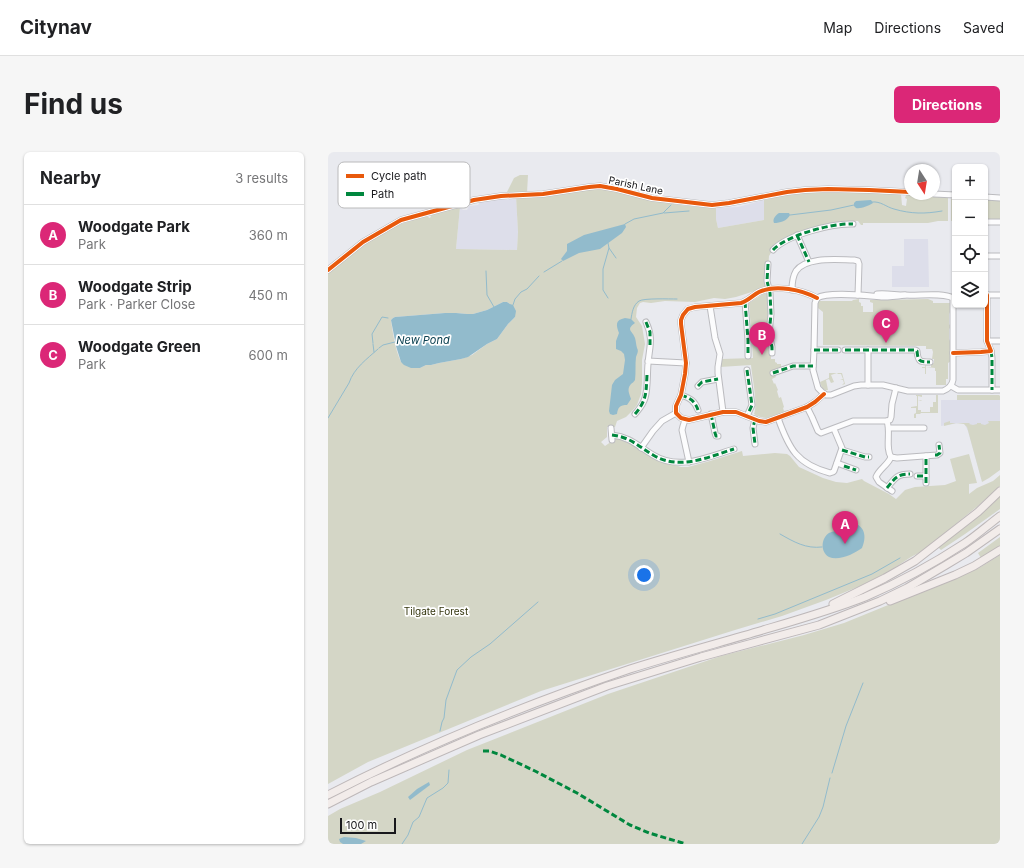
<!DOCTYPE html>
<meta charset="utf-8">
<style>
body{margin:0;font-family:Inter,sans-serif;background:#f6f6f6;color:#202124}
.controls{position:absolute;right:12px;top:12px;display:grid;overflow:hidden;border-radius:6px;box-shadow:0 1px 3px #0004}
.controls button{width:36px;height:36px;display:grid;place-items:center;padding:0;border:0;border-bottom:1px solid #e0e0e0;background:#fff;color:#202124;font:20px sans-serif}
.compass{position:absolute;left:576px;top:12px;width:36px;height:36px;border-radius:50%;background:#fff;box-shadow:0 1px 3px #0004;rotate:168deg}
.scale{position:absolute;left:12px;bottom:10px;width:56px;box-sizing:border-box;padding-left:4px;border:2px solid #18181c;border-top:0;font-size:11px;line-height:14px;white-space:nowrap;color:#18181c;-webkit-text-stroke:3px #fff;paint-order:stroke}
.you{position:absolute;left:316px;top:423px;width:14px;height:14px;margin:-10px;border:3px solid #fff;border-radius:50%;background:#1a73e8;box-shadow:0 0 0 6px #1a73e833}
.badge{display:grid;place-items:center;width:26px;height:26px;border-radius:50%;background:#db2777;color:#fff;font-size:13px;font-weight:700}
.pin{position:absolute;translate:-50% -33px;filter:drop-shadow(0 1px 2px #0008)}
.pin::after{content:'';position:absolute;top:21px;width:14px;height:12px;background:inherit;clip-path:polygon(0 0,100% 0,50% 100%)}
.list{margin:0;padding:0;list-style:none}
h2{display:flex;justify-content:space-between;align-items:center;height:52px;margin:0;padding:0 16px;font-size:17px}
h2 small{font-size:13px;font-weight:400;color:#757577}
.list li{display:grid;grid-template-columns:26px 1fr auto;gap:12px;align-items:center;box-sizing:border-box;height:60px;padding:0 16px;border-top:1px solid #e0e0e0}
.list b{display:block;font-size:15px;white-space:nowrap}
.list p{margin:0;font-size:13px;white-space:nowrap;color:#757577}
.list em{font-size:13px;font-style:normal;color:#757577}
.icon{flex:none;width:22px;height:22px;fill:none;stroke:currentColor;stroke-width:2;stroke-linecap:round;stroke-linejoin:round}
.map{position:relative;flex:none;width:672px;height:692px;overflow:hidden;border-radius:6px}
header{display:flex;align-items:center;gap:24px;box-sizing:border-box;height:56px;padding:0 20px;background:#fff;border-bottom:1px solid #e0e0e0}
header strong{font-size:19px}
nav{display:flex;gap:22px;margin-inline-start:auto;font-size:14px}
.intro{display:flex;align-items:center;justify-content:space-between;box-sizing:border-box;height:96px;padding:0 24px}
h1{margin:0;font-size:28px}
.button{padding:10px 18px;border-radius:6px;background:#db2777;color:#fff;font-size:14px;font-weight:700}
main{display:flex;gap:24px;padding:0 24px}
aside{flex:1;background:#fff;border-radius:6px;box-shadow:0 1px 3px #0004}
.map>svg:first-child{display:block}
.built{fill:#dddeea}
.green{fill:#d4d6c6;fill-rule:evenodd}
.water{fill:#92bbcc}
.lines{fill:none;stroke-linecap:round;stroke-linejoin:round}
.stream{stroke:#92bbcc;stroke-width:1}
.minor-casing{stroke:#bbbbbf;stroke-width:7}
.highway-casing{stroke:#beb8b9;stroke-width:9}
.minor{stroke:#fcfcfd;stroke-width:5}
.highway{stroke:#f2ecea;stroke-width:7}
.quiet{stroke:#00873e;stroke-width:3;stroke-dasharray:6 3;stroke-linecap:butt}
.cycleway-casing{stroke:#fff;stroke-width:6}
.cycleway{stroke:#e8590c;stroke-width:4}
.labels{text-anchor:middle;stroke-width:3.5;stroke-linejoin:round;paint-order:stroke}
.street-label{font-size:10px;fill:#18181c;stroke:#fff}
.park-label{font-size:10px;fill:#33350d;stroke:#fff}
.water-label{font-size:11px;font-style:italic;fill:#0b4050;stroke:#fff}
.key{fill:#fff;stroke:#bababb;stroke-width:1}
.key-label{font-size:11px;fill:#18181c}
</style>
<header>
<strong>Citynav</strong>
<nav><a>Map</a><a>Directions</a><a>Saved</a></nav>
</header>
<div class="intro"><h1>Find us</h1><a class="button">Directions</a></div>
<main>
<aside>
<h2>Nearby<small>3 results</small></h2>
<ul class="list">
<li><span class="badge">A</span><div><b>Woodgate Park</b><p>Park</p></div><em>360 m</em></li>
<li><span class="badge">B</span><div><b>Woodgate Strip</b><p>Park · Parker Close</p></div><em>450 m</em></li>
<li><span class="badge">C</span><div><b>Woodgate Green</b><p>Park</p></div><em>600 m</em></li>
</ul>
</aside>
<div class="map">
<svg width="672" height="692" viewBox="0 0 672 692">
<rect width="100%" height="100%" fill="#e9eaef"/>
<g class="built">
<path d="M188,44L190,80L189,98L128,97L132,55L135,58H139L141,54L150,53L152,50L173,47L180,48L183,45Z"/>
<path d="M436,48V68L390,76L388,67V56L410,55Z"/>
<path d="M576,87H600L601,135H564V114H576Z"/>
<path d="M613,248H672V313L653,326L640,279L637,273L635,271H631L613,274Z"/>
</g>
<g class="green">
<path d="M192,23H200L199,41L178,42L186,26Z"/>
<path d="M270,36C290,38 309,44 329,49C348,53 369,55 388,56V67L390,76L436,68V48L465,41L495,39L573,42L574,53L578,54L579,47L577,46L579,41L619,43L620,46V69H610L600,71H535V73H533L530,69H525V70L465,84L462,83L457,86L456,88L444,99L441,104L439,135L408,145L397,147L386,146L367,150L337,149L323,151L315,150L312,151L309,156L308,165L314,174L317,192L314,208V231L313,242L309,253L305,258L298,265L289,269L287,275H279V285L273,290L277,294L287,287H290L296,288L305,293L326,307L353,315H360L382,309L414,299L415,304L447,301L459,302L462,304L471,315L495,326L508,330L519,331L534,327L536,329L561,342L568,347L577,338L587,335L617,333L628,329L622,307L641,302L649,331L641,332V342L649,336L665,329L672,323V334L651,353L596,398L583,405L560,420L532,434L498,448L454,464L407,478L213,539L40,610L0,632V120C21,104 44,85 68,74C77,70 88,67 98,64L102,66L104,62L132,55L128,97L189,98L190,80L188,44ZM175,150H179L182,152L187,165L180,172L169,187L159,192L144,203L133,207L111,211L103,213H98L92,216L73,210C67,197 65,182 63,168L65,166L67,165L117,161H128L139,162H145L159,158Z"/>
<path d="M627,45V68L623,69V47Z"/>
<path d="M657,46L672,48V67L657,68Z"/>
<path d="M439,141L441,147L439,148L441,164L439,171L443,199V207H447V210L449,211V212H453V216L442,222L447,223L448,225L444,227L446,232L447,231L450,238L449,239L451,246L453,245L456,255L455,256L456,259L460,258L461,259C449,264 438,270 426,262C430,251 424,225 423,213L392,215L393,207L425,206L421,151L435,142Z"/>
<path d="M531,147V150L533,151V154H535V160H545V151L542,150V148H553L600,147L605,149V151H622L623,158L621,162V172L623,175L621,177V187L622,189L623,209L620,211V227H618V233H608V219H607V216L598,215V222H597V216H594V215H597V212L598,215H603V212L606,211V207H604L605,200L604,197H598V194L495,193V160L490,156V149H524L525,148Z"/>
<path d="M501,221H514L517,232L514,233L516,231L515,228H512L515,227L513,222H510L509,221L503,223L506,230L503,231L501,227L498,228L500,238C495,239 493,234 492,230L501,226Z"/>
<path d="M588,243H594V245L590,244V249L594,248L593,249H590V258H593V260H602V255H605V250H608V243H610V261H593L592,262H588V266H586V262L588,261V256H583V255L589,254V244H588Z"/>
<path d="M629,243H671L672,244V248H629Z"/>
<path d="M622,269V271H642L641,272L645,273L649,272V271H653V272L657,273L661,271L660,269H672V318L661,326L654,330L639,275L636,272L628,271L616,274V271Z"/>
<path d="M672,344V357L637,382L613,398L610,395L648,365Z"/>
<path d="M672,385V395L653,406L650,401Z"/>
<path d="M672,403V692H0V664L12,657L52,640L139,598L280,542L393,504L476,483L516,471L651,416Z"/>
</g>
<g class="water">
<path d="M543,48L545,51C540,54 533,57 528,56L526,54V51L528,49Z"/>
<path d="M451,61H461L462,63C459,69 452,71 446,71C444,67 448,63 451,61Z"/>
<path d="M297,72L298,75L294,81L272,97L251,101L235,109L233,107L239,99V92L256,83Z"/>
<path d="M175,150H179L182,152L185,153L188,159L187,165L180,172L169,187L159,192L140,205L133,207L111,211L103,213H98L92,216H83L76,213L73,210L68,194L63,168L65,166L67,165L117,161H128L139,162H145L159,158Z"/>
<path d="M297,166L303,167L307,171C297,178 305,179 307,186C308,189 308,193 309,196C311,199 309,202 308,205C307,213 308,220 307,228C306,230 304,231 303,232C298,237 302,243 303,247L299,253C292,253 290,255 289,262L285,263L282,262L281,259L284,233L287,228L295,222L297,208L296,202L293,199L288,197V189L291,181C288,173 287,168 297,166Z"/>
<path d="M528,372C538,376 538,387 534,396C526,402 511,409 501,405C492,400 493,386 501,381C505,379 510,379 514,378C519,376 523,373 528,372Z"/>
<path d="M101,630L102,633L82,648L80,645L89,637Z"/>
<path d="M16,685L28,686L38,689L33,692H15L12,690L11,687Z"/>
</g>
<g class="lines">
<g class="stream">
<path d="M544,50C553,49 558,55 566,57C583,62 597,62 614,59"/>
<path d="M336,61L361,59"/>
<path d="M462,63L503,58L526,53"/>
<path d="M297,72L306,67L335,61L343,53"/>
<path d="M280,91L281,96L275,117V138L280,146"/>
<path d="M281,96L288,106"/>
<path d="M158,119L159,143L166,155"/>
<path d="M216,120L234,109"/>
<path d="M185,153L187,147L193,140L199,137L211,124"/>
<path d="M303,167C304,161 305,153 311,149C316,146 341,147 349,147"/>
<path d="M45,191L44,182L54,165L60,166"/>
<path d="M45,192L46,200"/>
<path d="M51,196L55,193L67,190"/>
<path d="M0,266L21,231C26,216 39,207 50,197"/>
<path d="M452,382C466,390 478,397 494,395"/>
<path d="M430,467L447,462L544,422L572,406"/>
<path d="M112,579L114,570L116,566L118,548L129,518L143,505L162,492L210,450"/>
<path d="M504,621L518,574L535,531"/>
<path d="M74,692L80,683L85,670L91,665L99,646L115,636L120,631L121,618"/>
<path d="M474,692L491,665L495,655L502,626"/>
</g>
<g class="minor-casing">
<g id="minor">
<path d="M606,42L627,43"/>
<path d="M657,45L672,46"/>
<path d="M657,70H672"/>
<path d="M469,83L481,110"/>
<path d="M445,98C459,83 504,71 525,72"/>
<path d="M657,104H672"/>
<path d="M440,112L439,129L442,141L443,162L441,182L444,195V201"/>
<path d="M0,118L35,90L73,68L146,48L173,44L215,42L261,35L272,34L289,37L324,46L384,53L401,51L459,40L477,38L500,37L541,38L582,40"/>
<path d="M464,138C464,131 465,124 468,119C478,104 511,108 526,108L530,109L531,112L530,143"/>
<path d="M549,142C558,141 568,143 577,143C590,144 614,140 625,146"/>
<path d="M657,143H672"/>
<path d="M489,146C474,138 448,132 431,140C425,143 420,149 413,151L367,155L360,157L355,163L353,168V172L358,211L357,222L353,243L348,254V261L353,266L361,268L395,260H408L431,269L438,270L479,255L487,250L496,242"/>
<path d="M489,146L487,151L486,198L485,218L490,236L495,241L498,243H503L526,234L533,233H555L580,239H615C620,237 624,234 625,228V147L627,144"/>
<path d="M489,146C501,139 540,144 555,145C562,145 570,144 577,143"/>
<path d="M417,150L420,188V204"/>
<path d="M382,154L387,186L392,202L390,215V221L395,260"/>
<path d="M659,189H672"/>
<path d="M486,198H510"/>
<path d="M517,198H587L589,199C590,210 592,210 602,210"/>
<path d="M540,198V233"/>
<path d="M663,199L664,206V238"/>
<path d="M625,201L653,200L663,199L659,189V143"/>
<path d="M320,209L358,211"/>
<path d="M419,218L424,253L419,264"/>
<path d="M445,221L465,214H485"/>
<path d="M370,234L374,230L390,227"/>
<path d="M623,234L630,238H672"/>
<path d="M353,243C362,246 367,249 370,258"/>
<path d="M479,255L484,265L490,279L493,281L525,269H559"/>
<path d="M307,262C311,257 315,253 317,246C320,236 319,223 320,212C321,196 326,187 318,170"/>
<path d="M383,262L387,281L388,284H390"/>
<path d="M450,266C461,297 469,312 502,321L505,320L506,319L514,296L506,277"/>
<path d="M427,267L425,276L427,292"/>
<path d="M357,268L355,274L354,278L361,310"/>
<path d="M559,269C563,280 557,296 563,305"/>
<path d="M559,269L562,268L563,265L564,252L568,236"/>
<path d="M283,276L284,288"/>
<path d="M561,276H596"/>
<path d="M284,283C302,285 310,294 325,303C351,319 380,305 406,297"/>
<path d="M313,296L325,279L334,269L348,261"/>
<path d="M514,298L537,305H541"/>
<path d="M563,305L569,306L609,303L612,301L611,293"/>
<path d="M563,305C560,313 551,317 548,325L551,330L564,339"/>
<path d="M509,311L528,318"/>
<path d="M589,324H598"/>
<path d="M598,331V304"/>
<path d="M559,336C567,326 569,322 582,322"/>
</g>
</g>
<g class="highway-casing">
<g id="highway">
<path d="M562,449L627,423L646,414L672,398"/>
<path d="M505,452L557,426L587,409L650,360L672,339"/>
<path d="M0,643C97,593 199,552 302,517C346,503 391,491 435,478C469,468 504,458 537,445C572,430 605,412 637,391C649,383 660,373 672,364"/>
<path d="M0,652L43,630L151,583L279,534L373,505L491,473L552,449L579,436L618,413L638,401L672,377"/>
</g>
</g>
<use href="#minor" class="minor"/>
<use href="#highway" class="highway"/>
<g class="quiet">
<path d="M469,83L481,110"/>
<path d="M445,98C459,83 504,71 525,72"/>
<path d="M440,112L439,129L442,141L443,162L441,182L444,195V201"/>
<path d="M417,150L420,188V204"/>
<path d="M318,170L322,180V193"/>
<path d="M486,198H510"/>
<path d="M517,198H587L589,199C590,210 592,210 602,210"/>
<path d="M663,199L664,206V238"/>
<path d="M419,218L424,253L419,264"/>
<path d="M445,221L465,214H485"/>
<path d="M370,234L374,230L390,227"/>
<path d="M353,243C362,246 367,249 370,258"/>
<path d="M307,262C319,248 318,240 319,223"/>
<path d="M383,262L387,281L388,284H390"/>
<path d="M427,267L425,276L427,292"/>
<path d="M284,283C302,285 310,294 325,303C351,319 380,305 406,297"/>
<path d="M514,298L537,305H541"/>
<path d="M607,303H609L612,301L611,293"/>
<path d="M516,314L528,318"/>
<path d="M589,324H598"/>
<path d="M598,331V304"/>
<path d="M559,336C567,326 569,322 582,322"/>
<path d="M155,599H161L173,603L207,619L249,641L302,673L321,681L358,692"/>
</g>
<g class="cycleway-casing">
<g id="cycleway">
<path d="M0,118L35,90L73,68L146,48L173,44L215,42L261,35L272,34L289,37L324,46L384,53L401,51L459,40L477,38L500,37L541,38L582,40"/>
<path d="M489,146C474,138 448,132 431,140C425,143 420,149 413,151L367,155L360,157L355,163L353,168V172L358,211L357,222L353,243L348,254V261L353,266L361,268L395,260H408L431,269L438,270L479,255L487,250L496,242"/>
<path d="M625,201L653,200L663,199L659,189V143"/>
</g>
</g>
<use href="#cycleway" class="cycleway"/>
</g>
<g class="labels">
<g class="street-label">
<text transform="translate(308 33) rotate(12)" y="4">Parish Lane</text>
</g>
<g class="park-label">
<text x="108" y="463">Tilgate Forest</text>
</g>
<g class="water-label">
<text x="95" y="192">New Pond</text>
</g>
</g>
<rect x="10" y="10" width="132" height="46" rx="6" class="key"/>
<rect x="18" y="22" width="18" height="4" fill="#e8590c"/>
<rect x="18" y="40" width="18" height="4" fill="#00873e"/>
<g class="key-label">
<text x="43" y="28">Cycle path</text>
<text x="43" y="46">Path</text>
</g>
</svg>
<div class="controls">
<button>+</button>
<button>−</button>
<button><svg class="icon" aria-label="locate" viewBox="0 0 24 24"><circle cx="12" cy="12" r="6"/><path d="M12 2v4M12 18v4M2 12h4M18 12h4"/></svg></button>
<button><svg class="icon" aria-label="layers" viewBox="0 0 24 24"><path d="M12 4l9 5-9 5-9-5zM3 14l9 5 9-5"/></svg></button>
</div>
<svg class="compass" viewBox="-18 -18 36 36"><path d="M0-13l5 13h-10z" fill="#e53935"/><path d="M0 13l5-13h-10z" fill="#757577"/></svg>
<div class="scale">100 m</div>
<div class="you"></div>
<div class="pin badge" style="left:517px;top:392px">A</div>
<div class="pin badge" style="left:434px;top:203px">B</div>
<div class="pin badge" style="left:558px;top:191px">C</div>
</div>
</main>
